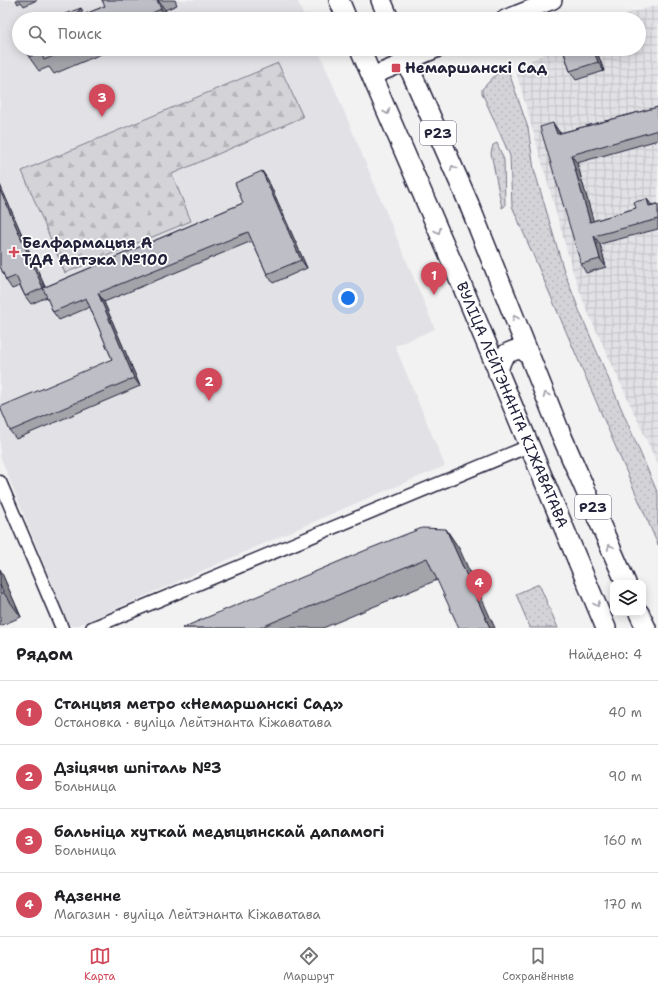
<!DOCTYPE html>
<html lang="ru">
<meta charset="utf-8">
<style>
body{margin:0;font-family:"Shantell Sans",sans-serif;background:#f2f2f2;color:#202124}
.controls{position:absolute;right:12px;bottom:12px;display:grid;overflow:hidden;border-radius:8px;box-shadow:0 2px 10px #0003}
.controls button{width:36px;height:36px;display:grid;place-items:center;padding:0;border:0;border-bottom:1px solid #e0e0e0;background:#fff;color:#202124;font:20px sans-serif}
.you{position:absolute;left:348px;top:298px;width:14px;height:14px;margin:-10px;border:3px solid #fff;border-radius:50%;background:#1a73e8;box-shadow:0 0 0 6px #1a73e833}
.badge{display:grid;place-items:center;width:26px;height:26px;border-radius:50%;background:#d1495b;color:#fff;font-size:13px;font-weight:700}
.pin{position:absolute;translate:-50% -33px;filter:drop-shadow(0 1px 2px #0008)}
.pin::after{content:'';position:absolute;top:21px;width:14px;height:12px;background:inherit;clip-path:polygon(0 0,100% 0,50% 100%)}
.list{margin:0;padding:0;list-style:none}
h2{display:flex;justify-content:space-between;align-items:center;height:52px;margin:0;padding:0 16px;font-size:17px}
h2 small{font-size:13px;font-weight:400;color:#757577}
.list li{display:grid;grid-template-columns:26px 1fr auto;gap:12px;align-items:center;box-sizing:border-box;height:64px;padding:0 16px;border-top:1px solid #e0e0e0}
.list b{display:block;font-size:15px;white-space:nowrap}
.list p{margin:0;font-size:13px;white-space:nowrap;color:#757577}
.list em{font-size:13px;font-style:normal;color:#757577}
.icon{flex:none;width:22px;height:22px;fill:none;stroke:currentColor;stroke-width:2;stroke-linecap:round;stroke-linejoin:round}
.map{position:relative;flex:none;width:658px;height:628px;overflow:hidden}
.search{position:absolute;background:#fff;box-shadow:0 2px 10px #0003;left:12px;right:12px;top:12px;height:44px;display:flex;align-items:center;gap:10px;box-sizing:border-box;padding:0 14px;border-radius:22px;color:#757577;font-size:15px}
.sheet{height:308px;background:#fff}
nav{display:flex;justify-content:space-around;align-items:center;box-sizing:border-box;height:56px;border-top:1px solid #e0e0e0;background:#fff;font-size:11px;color:#757577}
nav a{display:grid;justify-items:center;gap:2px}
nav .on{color:#d1495b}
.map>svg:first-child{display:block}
.built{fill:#e2e2e6}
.industrial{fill:url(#industrial-grid)}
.grass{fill:url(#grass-dots);stroke:#7a7a8a}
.forest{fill:url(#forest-firs);stroke:#7a7a8a}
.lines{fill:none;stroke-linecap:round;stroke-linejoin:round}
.minor-casing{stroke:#22223b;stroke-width:15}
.secondary-casing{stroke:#22223b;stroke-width:20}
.primary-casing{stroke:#22223b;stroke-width:22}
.minor{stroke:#fff;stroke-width:12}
.secondary{stroke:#fff;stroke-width:17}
.primary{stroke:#fff;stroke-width:19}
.wall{fill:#a3a3aa;stroke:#22223b}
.shaded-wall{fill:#85858b;stroke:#22223b}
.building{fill:#bebec6;stroke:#22223b}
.oneway{stroke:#9c9ca7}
.poi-dot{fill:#d1495b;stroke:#fff;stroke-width:1.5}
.labels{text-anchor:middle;stroke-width:3.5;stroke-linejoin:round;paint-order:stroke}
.shield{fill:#fff;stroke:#646476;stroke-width:1}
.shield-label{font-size:14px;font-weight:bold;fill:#22223b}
.poi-label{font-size:15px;font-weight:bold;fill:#22223b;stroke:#fff;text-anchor:start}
.street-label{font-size:15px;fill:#22223b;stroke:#fff}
</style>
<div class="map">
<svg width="658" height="628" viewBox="0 0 658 628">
<defs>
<pattern id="industrial-grid" width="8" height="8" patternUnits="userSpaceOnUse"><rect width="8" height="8" fill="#e2e2e6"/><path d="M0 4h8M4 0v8" fill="none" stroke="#c2c2c6"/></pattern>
<pattern id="grass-dots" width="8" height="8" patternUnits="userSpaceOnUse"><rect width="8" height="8" fill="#d3d3d8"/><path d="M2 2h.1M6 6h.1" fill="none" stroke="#b5b5ba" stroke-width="1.8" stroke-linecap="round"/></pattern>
<pattern id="forest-firs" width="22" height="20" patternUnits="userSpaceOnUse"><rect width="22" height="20" fill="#d3d3d8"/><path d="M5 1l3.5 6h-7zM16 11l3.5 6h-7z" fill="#b5b5ba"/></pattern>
</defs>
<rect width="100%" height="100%" fill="#f2f2f3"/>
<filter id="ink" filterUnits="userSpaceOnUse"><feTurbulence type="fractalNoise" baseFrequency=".025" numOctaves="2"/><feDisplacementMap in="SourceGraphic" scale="8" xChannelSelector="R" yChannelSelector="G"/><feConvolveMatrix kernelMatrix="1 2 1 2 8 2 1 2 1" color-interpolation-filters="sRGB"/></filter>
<g filter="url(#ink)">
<path class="built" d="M0,0H297L305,19H19V49H318L435,329L395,346L445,466L361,501L79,625L72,626L69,624L67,621L0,456Z"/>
<path class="industrial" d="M658,5V465L585,306L573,272L515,68L555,49H639V19H618L629,13Z"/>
<g class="grass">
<path d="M506,64L528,128L534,169L564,271L579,310L658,494V545L512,206L510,156L482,93V89Z"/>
<path d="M497,143L504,160L505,206L502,208L491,153L493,145Z"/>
<path d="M539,584L558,628H530L516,594Z"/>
</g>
<path class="forest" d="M278,63L303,117L172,174L191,221L65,273L22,171Z"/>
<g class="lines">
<g class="minor-casing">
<g id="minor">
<path d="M0,482L62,628"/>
<path d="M92,628L529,446"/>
</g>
</g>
<g class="secondary-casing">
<g id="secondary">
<path d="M505,19L553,0"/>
<path d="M372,76L436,49"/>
</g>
</g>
<g class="primary-casing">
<g id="primary">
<path d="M339,0L347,19"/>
<path d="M381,0L389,19"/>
<path id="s1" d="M360,49L461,283L606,628"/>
<path d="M401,49L469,204L560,432L626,583"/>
<path d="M498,373C501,356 505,351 522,349L529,355"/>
<path d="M639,613L646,628"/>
</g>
</g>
<use href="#minor" class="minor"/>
<use href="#secondary" class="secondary"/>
<use href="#primary" class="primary"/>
</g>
<g class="wall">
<path d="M16,0H37L24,6L21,2L18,4Z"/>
<path d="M102,0H175L177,5L165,10L169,19H51L83,11L78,17L105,6Z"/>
<path d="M26,49H113L54,74L49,67L39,71L29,57Z"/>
<path d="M563,49H596L604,71L576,80L570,71Z"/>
<path d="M658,107V140L577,163L593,221L636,208L647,199L651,205L658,204V229L600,244L606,267L586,273L581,264L553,123L560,133Z"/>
<path d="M262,171L268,180L307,268L273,283L267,274L252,241L104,302L140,386L16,439L10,431L112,359L90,307L59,320L53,312L47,297L31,304L25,296L20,286L12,289L6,280L0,266V185L45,287L243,203Z"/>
<path d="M446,529L460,550L437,580L323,628H182Z"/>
<path d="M0,569L21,617L0,626Z"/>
</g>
<g class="shaded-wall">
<path d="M157,0H158L165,10L169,19H168L161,9Z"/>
<path d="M81,8L83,11L76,19H72Z"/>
<path d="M593,49H596L604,71L598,62Z"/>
<path d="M553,123L559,132L563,143L557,134Z"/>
<path d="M571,155L577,163L596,230L590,222Z"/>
<path d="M262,171L268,180L307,268L301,260Z"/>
<path d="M0,185L49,296L43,288L0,190Z"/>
<path d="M647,199L653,207L649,206Z"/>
<path d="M594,236L600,244L606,267L600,259Z"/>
<path d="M98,293L104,302L140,386L134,378Z"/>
<path d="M446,529L460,550L495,628H490Z"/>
<path d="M0,569L21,617L3,592L0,585Z"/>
</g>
<g class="building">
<path d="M102,0H157L161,9L139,19H73L105,6Z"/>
<path d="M81,8L72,19H51Z"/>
<path d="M26,49H70L44,60L41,52L29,57Z"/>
<path d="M563,49H593L598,62L570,71Z"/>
<path d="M658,107V130L571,155L590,222L636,208L634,202L647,199L649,206L658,204V219L594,236L600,259L581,264L540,127L553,123L557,134Z"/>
<path d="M262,171L301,260L267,274L248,232L98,293L134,378L10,431L0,407L112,359L86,298L53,312L43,288L243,203L235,183Z"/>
<path d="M0,190L43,288L25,296L16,276L6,280L0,266Z"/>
<path d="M422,528L446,529L490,628H459L427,558L259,628H182L371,548Z"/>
<path d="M0,585L3,592L0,594Z"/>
</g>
<defs><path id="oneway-chevron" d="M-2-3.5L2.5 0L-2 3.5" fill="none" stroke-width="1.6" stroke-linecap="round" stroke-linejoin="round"/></defs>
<g class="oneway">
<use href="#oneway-chevron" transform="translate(387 112) rotate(67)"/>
<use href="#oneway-chevron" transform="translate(453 168) rotate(-113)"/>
<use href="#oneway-chevron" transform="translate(438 231) rotate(67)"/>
<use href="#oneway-chevron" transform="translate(515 318) rotate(-112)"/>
<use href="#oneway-chevron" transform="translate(546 395) rotate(-112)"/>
<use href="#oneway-chevron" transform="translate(610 547) rotate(-114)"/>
<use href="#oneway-chevron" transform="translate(597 604) rotate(68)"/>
</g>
</g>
<g class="poi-dot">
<rect x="391" y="63" width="10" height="10" rx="2"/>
<path d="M12 246h4v4h4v4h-4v4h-4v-4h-4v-4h4z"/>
</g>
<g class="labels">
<g class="shield">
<rect x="420" y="121" width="36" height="24" rx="3"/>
<rect x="575" y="495" width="36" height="24" rx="3"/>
</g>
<g class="shield-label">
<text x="438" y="138">Р23</text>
<text x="593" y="512">Р23</text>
</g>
<g class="poi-label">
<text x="405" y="73">Немаршанскі Сад</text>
<text x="22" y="248">Белфармацыя А<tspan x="22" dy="17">ТДА Аптэка №100</tspan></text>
</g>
<g class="street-label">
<text dy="5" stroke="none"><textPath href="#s1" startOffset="387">ВУЛІЦА ЛЕЙТЭНАНТА КІЖАВАТАВА</textPath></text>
</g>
</g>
</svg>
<div class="controls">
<button><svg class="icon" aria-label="layers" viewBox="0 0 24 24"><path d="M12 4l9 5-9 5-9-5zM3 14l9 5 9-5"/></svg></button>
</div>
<div class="you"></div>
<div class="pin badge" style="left:434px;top:295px">1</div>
<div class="pin badge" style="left:209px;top:401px">2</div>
<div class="pin badge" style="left:102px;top:117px">3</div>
<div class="pin badge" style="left:479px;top:602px">4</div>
<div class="search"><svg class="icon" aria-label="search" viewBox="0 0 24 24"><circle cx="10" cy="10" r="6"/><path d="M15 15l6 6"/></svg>Поиск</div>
</div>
<section class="sheet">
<h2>Рядом<small>Найдено: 4</small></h2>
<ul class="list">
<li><span class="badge">1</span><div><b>Станцыя метро «Немаршанскі Сад»</b><p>Остановка · вуліца Лейтэнанта Кіжаватава</p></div><em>40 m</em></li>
<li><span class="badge">2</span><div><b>Дзіцячы шпіталь №3</b><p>Больница</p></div><em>90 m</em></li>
<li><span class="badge">3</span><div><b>бальніца хуткай медыцынскай дапамогі</b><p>Больница</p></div><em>160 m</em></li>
<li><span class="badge">4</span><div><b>Адзенне</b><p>Магазин · вуліца Лейтэнанта Кіжаватава</p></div><em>170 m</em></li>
</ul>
</section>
<nav>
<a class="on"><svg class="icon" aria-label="map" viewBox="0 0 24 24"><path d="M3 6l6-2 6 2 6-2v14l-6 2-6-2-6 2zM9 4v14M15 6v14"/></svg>Карта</a>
<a><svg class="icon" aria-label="directions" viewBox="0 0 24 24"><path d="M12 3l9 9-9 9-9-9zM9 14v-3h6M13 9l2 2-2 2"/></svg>Маршрут</a>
<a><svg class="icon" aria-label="saved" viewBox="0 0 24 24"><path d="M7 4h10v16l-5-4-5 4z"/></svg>Сохранённые</a>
</nav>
